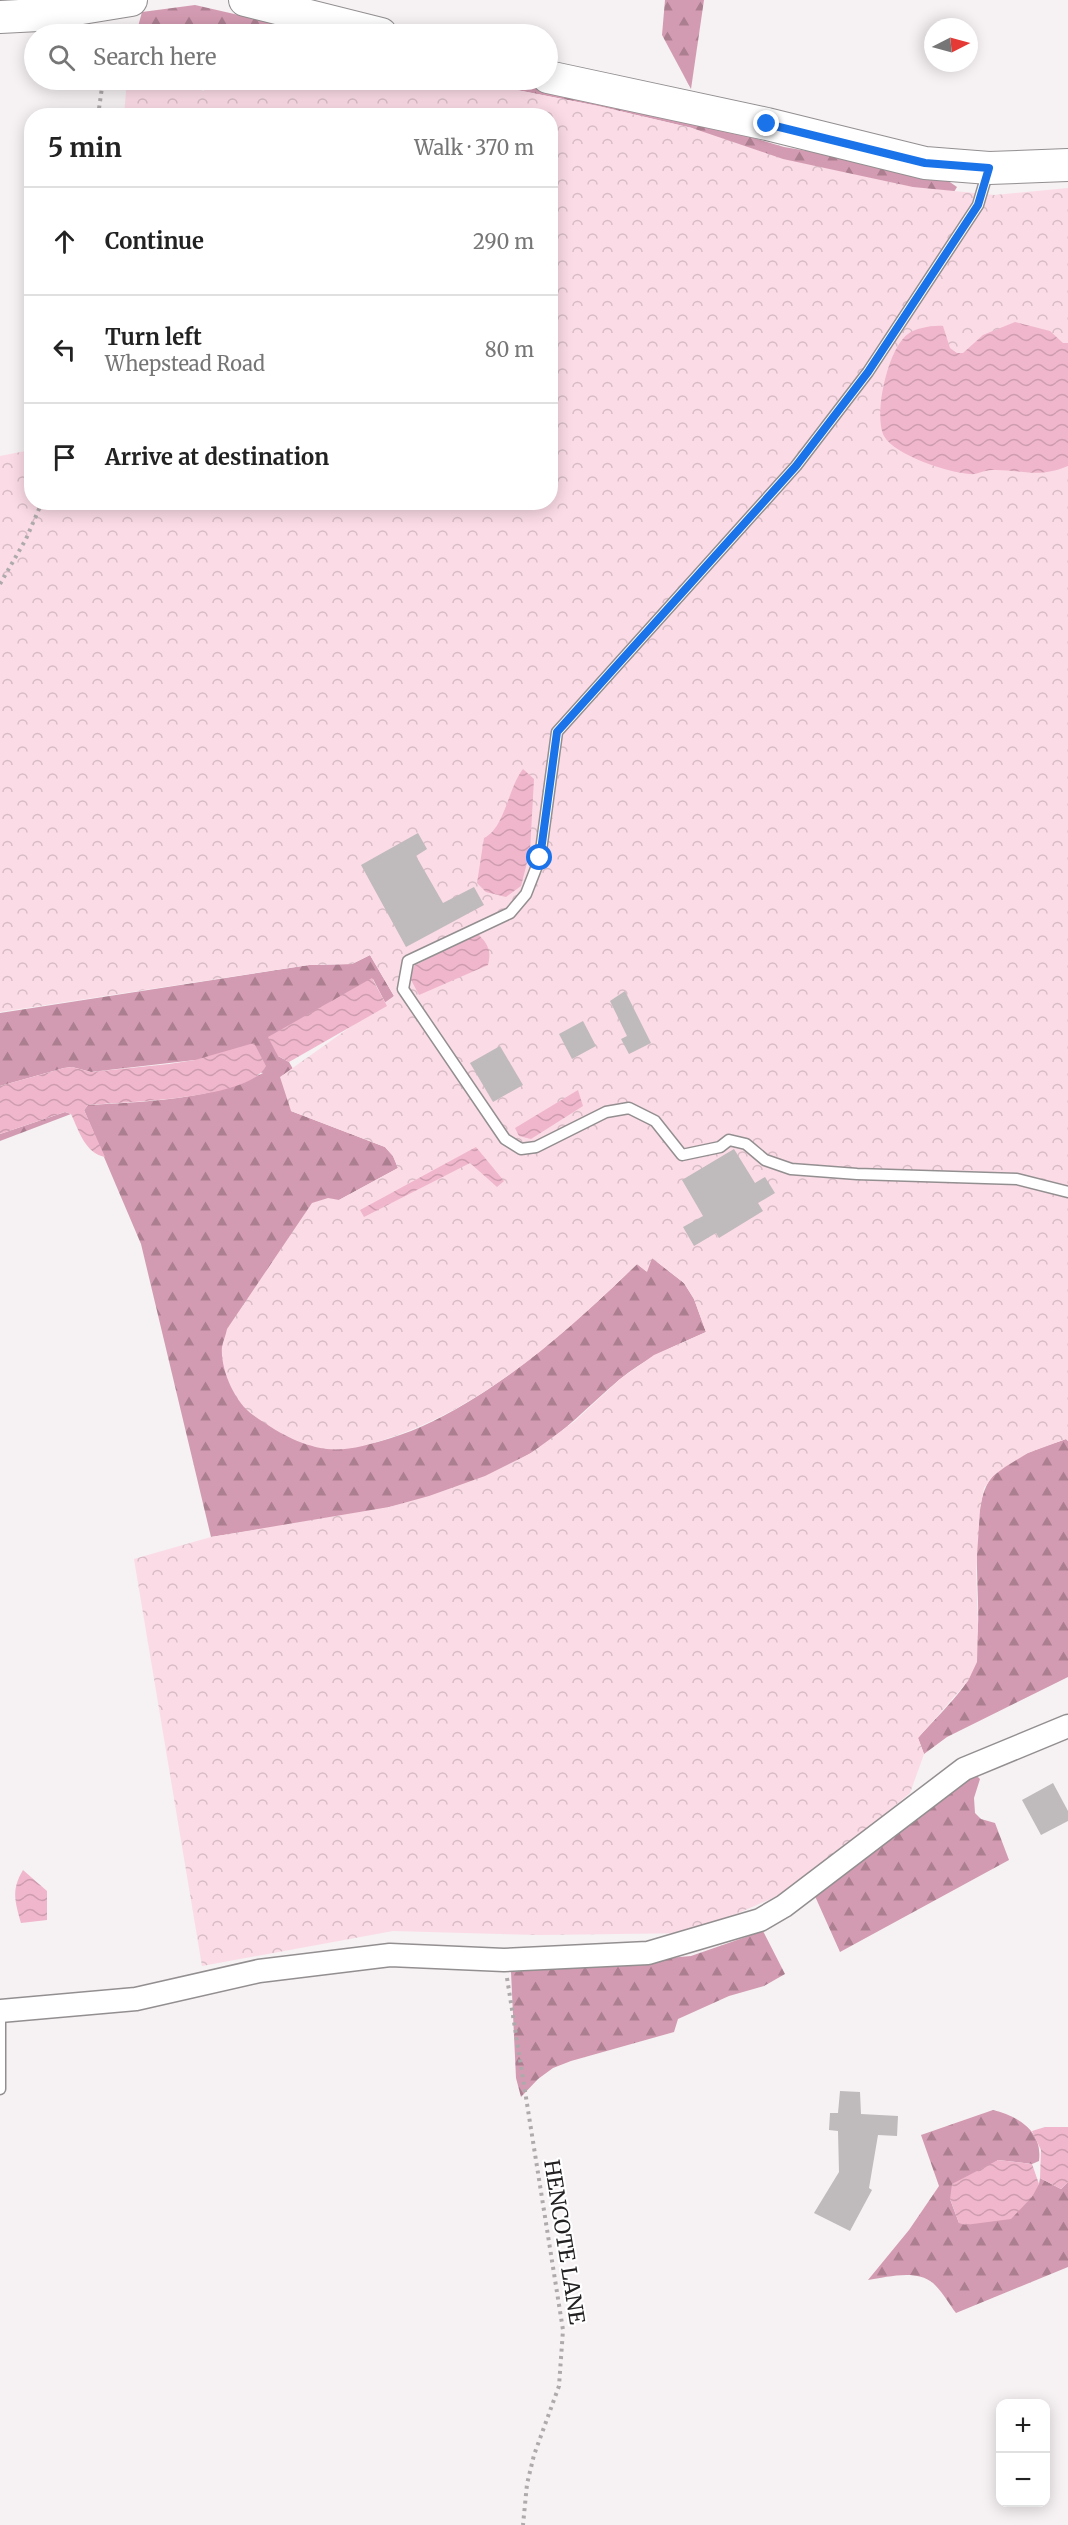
<!DOCTYPE html>
<meta charset="utf-8">
<style>
body{margin:0;font-family:Merriweather,serif;background:#f2f2f2;color:#222}
.controls{position:absolute;right:18px;bottom:18px;display:grid;overflow:hidden;border-radius:12px;box-shadow:0 3px 15px #0003}
.controls button{width:54px;height:54px;display:grid;place-items:center;padding:0;border:0;border-bottom:2px solid #e0e0e0;background:#fff;color:#222;font:30px sans-serif}
.compass{position:absolute;left:924px;top:18px;width:54px;height:54px;border-radius:50%;background:#fff;box-shadow:0 3px 15px #0003;rotate:84deg}
.stop{position:absolute;width:18px;height:18px;margin:-14px;border:4px solid #1a73e8;border-radius:50%;background:#fff}
.stop.end{background:#1a73e8;border-color:#fff;box-shadow:0 2px 6px #0008}
.list{margin:0;padding:0;list-style:none}
h2{display:flex;justify-content:space-between;align-items:center;height:78px;margin:0;padding:0 24px;font-size:26px}
h2 small{font-size:20px;font-weight:400;color:#767676}
.list li{display:grid;grid-template-columns:39px 1fr auto;gap:18px;align-items:center;box-sizing:border-box;height:108px;padding:0 24px;border-top:2px solid #e0e0e0}
.list b{display:block;font-size:22px;white-space:nowrap}
.list p{margin:0;font-size:20px;white-space:nowrap;color:#767676}
.list em{font-size:20px;font-style:normal;color:#767676}
.icon{flex:none;width:33px;height:33px;fill:none;stroke:currentColor;stroke-width:2;stroke-linecap:round;stroke-linejoin:round}
.map{position:relative;flex:none;width:1068px;height:2525px;overflow:hidden}
.search{position:absolute;background:#fff;box-shadow:0 3px 15px #0003;left:24px;top:24px;width:534px;height:66px;display:flex;align-items:center;gap:15px;box-sizing:border-box;padding:0 21px;border-radius:33px;color:#767676;font-size:22px}
.panel{position:absolute;background:#fff;box-shadow:0 3px 15px #0003;left:24px;top:108px;width:534px;height:402px;border-radius:24px}
.map>svg:first-child{display:block}
.forest{fill:url(#forest-firs)}
.park{fill:url(#park-crowns)}
.water{fill:url(#water-waves)}
.building{fill:#bfbabb}
.lines{fill:none;stroke-linecap:round;stroke-linejoin:round}
.service-casing{stroke:#938f90;stroke-width:13}
.minor-casing{stroke:#938f90;stroke-width:25}
.secondary-casing{stroke:#938f90;stroke-width:34}
.path{stroke:#aeaaac;stroke-width:4;stroke-dasharray:3 4.5;stroke-linecap:butt}
.service{stroke:#fff;stroke-width:10}
.minor{stroke:#fff;stroke-width:22}
.secondary{stroke:#fff;stroke-width:32}
.route{stroke:#1a73e8;stroke-width:8}
.labels{text-anchor:middle;stroke-width:4.5;stroke-linejoin:round;paint-order:stroke}
.street-label{font-size:21px;fill:#232122;stroke:#fff}
</style>
<div class="map">
<svg width="1068" height="2525" viewBox="0 0 1068 2525">
<defs>
<pattern id="forest-firs" width="22" height="20" patternUnits="userSpaceOnUse" patternTransform="scale(1.5)"><rect width="22" height="20" fill="#d39bb1"/><path d="M5 1l3.5 6h-7zM16 11l3.5 6h-7z" fill="#ab7e90"/></pattern>
<pattern id="park-crowns" width="20" height="18" patternUnits="userSpaceOnUse" patternTransform="scale(1.5)"><rect width="20" height="18" fill="#fbdbe6"/><path d="M2 6a3 3 0 1 1 6 0M12 15a3 3 0 1 1 6 0" fill="none" stroke="#d7bcc5"/></pattern>
<pattern id="water-waves" width="16" height="10" patternUnits="userSpaceOnUse" patternTransform="scale(1.5)"><rect width="16" height="10" fill="#f0b6cc"/><path d="M0 5q4-4 8 0t8 0" fill="none" stroke="#ce9caf"/></pattern>
</defs>
<rect width="100%" height="100%" fill="#f6f1f3"/>
<g class="forest">
<path d="M665,0H704L691,89L662,35Z"/>
<path d="M195,5L321,34H136L142,12Z"/>
<path d="M467,80H516L696,121L784,147L873,162L944,178L957,187L905,273L692,128L598,106Z"/>
<path d="M370,955L394,996L387,1006L373,979L278,1056L289,1062L293,1069L291,1111L385,1147L393,1156L398,1168L339,1200H333L313,1446C425,1463 563,1336 637,1264L646,1271L652,1258L684,1283L694,1299L706,1332C675,1346 645,1358 619,1380C589,1405 564,1433 531,1453C437,1511 318,1519 211,1537L141,1244L84,1110L88,1105C148,1101 208,1101 263,1073L195,1060L91,1072L72,1067L64,1068L0,1086V1013L309,965L352,964Z"/>
<path d="M65,1112L71,1114L0,1141V1134Z"/>
<path d="M1066,1439L1068,1441V1677L947,1737L924,1754L918,1738C928,1726 964,1691 968,1679C974,1663 977,1641 978,1625C980,1590 968,1502 993,1476C1011,1456 1041,1448 1066,1439Z"/>
<path d="M975,1774L980,1779L974,1798L975,1813L981,1819L995,1823L1009,1860L840,1952L814,1894Z"/>
<path d="M763,1931L785,1974L764,1986L729,1996L678,2019L674,2032L571,2061L553,2068L538,2079L521,2097L516,2078L511,1972L691,1956Z"/>
<path d="M993,2110C1018,2116 1043,2131 1039,2161L1032,2164L998,2160L950,2199L959,2223L1039,2184L1040,2178L1061,2189L1068,2182V2267L956,2313C949,2304 942,2291 933,2283C916,2269 888,2277 868,2280L909,2230L939,2186L921,2135Z"/>
</g>
<path class="park" d="M127,80H166L204,91L207,80H467L598,106L692,128L783,159L913,187L995,195L1068,188V1441L1066,1439L1028,1453L1005,1467L993,1476L984,1488L980,1510L976,1571L978,1626L977,1662L968,1681L918,1738L924,1754L910,1793L800,1886L693,1933L540,1935L393,1931L202,1966L134,1559L211,1537L389,1507L429,1496L485,1476L531,1453L575,1421L620,1379L654,1355L706,1332L694,1299L684,1283L652,1258L647,1272L637,1264C565,1334 486,1406 389,1438C369,1445 348,1451 327,1449C298,1445 276,1431 253,1415C235,1403 220,1369 222,1347C223,1341 226,1335 227,1329L312,1203L328,1198L339,1200L398,1168L393,1156L385,1147L291,1111L280,1077L394,996L370,955L352,964L309,965L0,1012V456L31,450L32,502H550V116L124,115Z"/>
<g class="water">
<path d="M1015,322L1050,331L1063,343H1068V466C1037,479 1021,469 992,470C984,470 977,475 970,474C949,473 894,455 884,436C873,415 888,348 908,334C915,328 934,325 943,326L950,348L957,353H963L983,335Z"/>
<path d="M523,769L534,779L530,851L521,886L506,897L486,892L477,883L484,838C505,828 508,788 523,769Z"/>
<path d="M477,933C487,943 492,950 488,965L419,995L410,978L414,966Z"/>
<path d="M372,978L387,1006L289,1062L278,1056L268,1037Z"/>
<path d="M254,1043L266,1066C249,1100 124,1102 88,1105L84,1110L105,1157C85,1153 79,1131 71,1114L65,1112L0,1134V1086L64,1068L72,1067L91,1072L169,1064L195,1060Z"/>
<path d="M578,1090L583,1106L531,1139L519,1136L515,1128Z"/>
<path d="M476,1147L504,1181L497,1187L470,1163L364,1217L360,1210Z"/>
<path d="M23,1870L47,1891V1920L21,1923C15,1901 11,1890 23,1870Z"/>
<path d="M1045,2127H1068V2182L1061,2189L1040,2178L1041,2150L1032,2131Z"/>
<path d="M998,2160L1032,2164L1039,2184L1032,2197L1011,2219L965,2225L959,2223L950,2199L952,2184Z"/>
</g>
<g class="building">
<path d="M418,833L427,849L416,856L443,903L474,887L484,905L406,947L361,865Z"/>
<path d="M625,991L651,1043L629,1054L621,1039L627,1036L610,1001Z"/>
<path d="M583,1021L596,1046L572,1059L559,1034Z"/>
<path d="M500,1046L523,1085L493,1102L470,1063Z"/>
<path d="M734,1149L755,1183L765,1177L775,1193L758,1203L763,1211L719,1238L716,1233L694,1246L683,1227L703,1216L682,1180Z"/>
<path d="M1053,1783L1068,1811V1821L1041,1835L1022,1800Z"/>
<path d="M840,2091L860,2092L861,2114L898,2116L897,2136L878,2135L869,2188L872,2190L850,2231L814,2213L839,2172L838,2131L829,2130L830,2113H838Z"/>
</g>
<g class="lines">
<g class="service-casing">
<g id="service">
<path d="M988,171L978,205L868,372L796,466L557,732L540,858L526,894L510,913L408,961L403,989L505,1139L521,1149L536,1147L606,1112L629,1108L655,1121L682,1155L720,1147L729,1140L746,1144L765,1160L791,1169L857,1174L1017,1179L1068,1192"/>
<path d="M0,2089V2011"/>
</g>
</g>
<g class="minor-casing">
<path id="minor" d="M0,2011L136,1999L259,1971L390,1955L504,1960L648,1953L760,1920L784,1906L964,1769L1068,1726"/>
</g>
<g class="secondary-casing">
<g id="secondary">
<path d="M245,0L381,34"/>
<path d="M0,17L39,15L131,0"/>
<path d="M548,77L767,124L925,163L989,168L1068,165"/>
</g>
</g>
<g class="path">
<path d="M98,116L103,80"/>
<path d="M0,584L26,539L42,502"/>
<path d="M507,1978L563,2330L559,2386L534,2455L527,2484L523,2525"/>
</g>
<use href="#service" class="service"/>
<use href="#minor" class="minor"/>
<use href="#secondary" class="secondary"/>
</g>
<g class="lines">
<path class="route" d="M540,858L557,732L796,466L868,372L978,205L989,168L925,163L767,124"/>
</g>
<g class="labels">
<g class="street-label">
<text transform="translate(564 2242) rotate(81)" y="7">HENCOTE LANE</text>
</g>
</g>
</svg>
<div class="controls">
<button>+</button>
<button>−</button>
</div>
<svg class="compass" viewBox="-18 -18 36 36"><path d="M0-13l5 13h-10z" fill="#e53935"/><path d="M0 13l5-13h-10z" fill="#767676"/></svg>
<div class="stop" style="left:540px;top:858px"></div>
<div class="stop end" style="left:767px;top:124px"></div>
<div class="search"><svg class="icon" aria-label="search" viewBox="0 0 24 24"><circle cx="10" cy="10" r="6"/><path d="M15 15l6 6"/></svg>Search here</div>
<section class="panel">
<h2>5 min<small>Walk · 370 m</small></h2>
<ul class="list">
<li><svg class="icon" aria-label="ahead" viewBox="0 0 24 24"><path d="M12 20V5M6 11l6-6 6 6"/></svg><div><b>Continue</b></div><em>290 m</em></li>
<li><svg class="icon" aria-label="left" viewBox="0 0 24 24"><path d="M17 20v-9H6M10 6l-5 5 5 5"/></svg><div><b>Turn left</b><p>Whepstead Road</p></div><em>80 m</em></li>
<li><svg class="icon" aria-label="arrive" viewBox="0 0 24 24"><path d="M6 21V4h12l-3 4 3 4H6"/></svg><div><b>Arrive at destination</b></div></li>
</ul>
</section>
</div>
